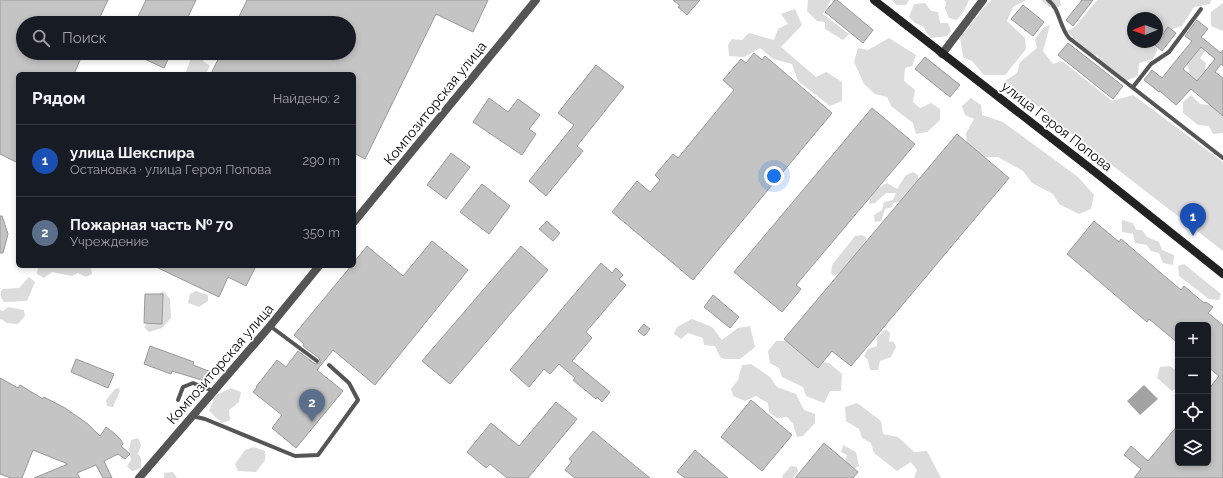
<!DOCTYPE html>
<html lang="ru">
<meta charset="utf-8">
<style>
body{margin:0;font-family:Raleway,sans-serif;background:#20242c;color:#f1f3f6}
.controls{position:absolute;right:12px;bottom:12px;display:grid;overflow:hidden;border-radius:6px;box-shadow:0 2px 6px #0003}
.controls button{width:36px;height:36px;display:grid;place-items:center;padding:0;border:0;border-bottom:1px solid #363941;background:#171b24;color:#f1f3f6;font:20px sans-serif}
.compass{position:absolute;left:1127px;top:12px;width:36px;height:36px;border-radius:50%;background:#171b24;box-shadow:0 2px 6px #0003;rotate:269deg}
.you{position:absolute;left:774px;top:176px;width:14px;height:14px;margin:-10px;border:3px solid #fff;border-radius:50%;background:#1a73e8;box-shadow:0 0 0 6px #1a73e833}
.badge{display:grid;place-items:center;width:26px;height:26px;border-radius:50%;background:#858687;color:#fff;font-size:13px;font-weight:700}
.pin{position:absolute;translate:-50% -33px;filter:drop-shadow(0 1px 2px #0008)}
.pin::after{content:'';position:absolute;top:21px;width:14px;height:12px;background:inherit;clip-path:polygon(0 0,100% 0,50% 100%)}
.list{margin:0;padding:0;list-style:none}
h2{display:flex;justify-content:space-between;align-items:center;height:52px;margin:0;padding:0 16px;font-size:17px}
h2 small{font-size:13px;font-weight:400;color:#9ea1a6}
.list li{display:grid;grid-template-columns:26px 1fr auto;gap:12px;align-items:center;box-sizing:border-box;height:72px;padding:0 16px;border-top:1px solid #363941}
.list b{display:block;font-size:15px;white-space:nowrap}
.list p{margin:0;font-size:13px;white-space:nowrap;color:#9ea1a6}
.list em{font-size:13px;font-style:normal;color:#9ea1a6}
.icon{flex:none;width:22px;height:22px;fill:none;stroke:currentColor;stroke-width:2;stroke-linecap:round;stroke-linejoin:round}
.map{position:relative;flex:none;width:1223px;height:478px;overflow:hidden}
.search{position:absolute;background:#171b24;box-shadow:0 2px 6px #0003;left:16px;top:16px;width:340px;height:44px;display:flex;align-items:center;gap:10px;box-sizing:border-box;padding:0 14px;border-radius:22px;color:#9ea1a6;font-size:15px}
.panel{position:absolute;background:#171b24;box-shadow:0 2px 6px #0003;left:16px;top:72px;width:340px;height:196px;border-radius:6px}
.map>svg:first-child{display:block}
.green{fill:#dcdcdc;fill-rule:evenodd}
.water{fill:#a3a3a3}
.building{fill:#c4c4c4;stroke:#999;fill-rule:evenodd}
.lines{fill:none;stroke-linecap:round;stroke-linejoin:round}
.lane{stroke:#555;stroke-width:4}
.street{stroke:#555;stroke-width:8}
.secondary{stroke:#222;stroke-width:8}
.labels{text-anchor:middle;stroke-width:3.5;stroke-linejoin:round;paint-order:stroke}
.street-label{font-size:14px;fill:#000;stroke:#fff}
</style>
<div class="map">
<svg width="1223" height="478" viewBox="0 0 1223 478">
<rect width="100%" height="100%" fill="#fff"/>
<g class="green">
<path d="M808,0H831L823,14L849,34L843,40L825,29V22L817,21L807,11Z"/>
<path d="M892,0H909L906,5H896Z"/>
<path d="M944,0H969L964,11L957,20L949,18L945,8L946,2Z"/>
<path d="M992,0H1026L1013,7L1007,21L1025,38L1026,49L1005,75H984L972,61L963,57L960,37C972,26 979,10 992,0Z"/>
<path d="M1042,0H1060L1061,6L1053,9L1043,2Z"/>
<path d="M1097,0H1211L1210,4L1194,7L1182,26L1157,34V51L1153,59L1139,63L1138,76L1123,82L1102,67L1098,56L1089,54L1067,31L1075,27ZM1133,18H1157V42H1133Z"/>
<path d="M925,3L931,11L938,12L940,23H948L951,31L947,36L932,38L927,34L924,27L915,23L909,17L914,4Z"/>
<path d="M1223,3V31L1211,26V12Z"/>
<path d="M795,9L802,25L781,47L816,77L826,72L842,82V101L830,106L798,81L792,64L773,59L760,48L744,57L729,56L728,45L732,39L742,40L749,33L774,40L778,29L788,24L781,14Z"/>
<path d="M1050,25L1043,51L1053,64L1062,61L1112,101L1133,95L1223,162V251L1064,128C1045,111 1024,97 1005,81L1017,73L1020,62L1037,48L1035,39L1044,27Z"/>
<path d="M889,38L916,55L912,66L905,68L904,81L915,90L913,102L920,108L931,103L940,109V120L927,132L916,134L913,123L891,106L887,97L875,94L864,84L854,62L858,48L868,50Z"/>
<path d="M1205,44L1206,50L1200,58L1206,63L1204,76L1215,86L1187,83L1189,70L1185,61L1187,53Z"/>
<path d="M189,53H205L203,61L210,66L206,74H185L190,61Z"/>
<path d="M1191,95L1200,104L1217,106L1223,113V133L1213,134L1209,126L1198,125L1183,113V102Z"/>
<path d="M971,98L981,105L982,115L1003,122L1078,177L1094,195L1091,209L1079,214L1059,204L1053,194L1032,183L1023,171L998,157H979L967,147L966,133L974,119L965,115L962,106Z"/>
<path d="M913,172L918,175L919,184L904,201L893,203L892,207L885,209L881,221L875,222L874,215L882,210L884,202L893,200L896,193H886L875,203L869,204C869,195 879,187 887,183L897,189L906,175Z"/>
<path d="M1122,220L1133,223L1136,230H1142L1147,237L1159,242L1162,250L1174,255L1173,265L1163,263L1159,253L1151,251L1147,245L1135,243L1133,234L1122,232Z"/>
<path d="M862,235L866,237L867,244L844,271L834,276L831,273L832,265L855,236Z"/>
<path d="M1184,264L1221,294L1219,300L1209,299L1179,276L1178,266Z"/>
<path d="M41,266H56L61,268L64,266L91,267L92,274L86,277L78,273L72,276L52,272L44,278L37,274L38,267Z"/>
<path d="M29,277L35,282L27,301L4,302C0,297 0,294 2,289L19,288Z"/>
<path d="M163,291L170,299L171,318L162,328L149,332L144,327L153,317L155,297Z"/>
<path d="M196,291L208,295V301L199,307L188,303L190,294Z"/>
<path d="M8,307L24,310L25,316L18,324L7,323L1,319L0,320V310L3,311Z"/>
<path d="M692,319L712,327L722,340L738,328L750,326L755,347L740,359H725L720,357L715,346L704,345L703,338L688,333L681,339L674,334L677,327Z"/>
<path d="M886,329L890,333L889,342L893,341L896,347L891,357L880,361L878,370H870L868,360L864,356L868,349L877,346V337Z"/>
<path d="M776,341H797L815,361L829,363L842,374L841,391H830L824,403L806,396L803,387L782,377L779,368L770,363L768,351Z"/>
<path d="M751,364L770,377L777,387L796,394L804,410L815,414V423L803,436L797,437L793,424L787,417L777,418L769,412L768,403L756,396L745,401L733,396L731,389L738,380L742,365Z"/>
<path d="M1170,366L1178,372V387L1172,391L1157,378L1160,367Z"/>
<path d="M119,388L120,391L113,407L107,406L106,400L115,389Z"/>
<path d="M231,388L241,392L239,402L229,410L230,420L222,423L209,411L215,396Z"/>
<path d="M857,403L881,421L883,434L898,437L914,452L927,451L941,478H914L917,470L911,462L897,471L874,453L871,443L862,438L859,429L846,421L845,407Z"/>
<path d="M138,438L141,445L138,454L141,458V468L132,471L127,466L131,460L129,450L131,440Z"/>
<path d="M843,445L856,452L859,466L851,470L845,462L847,455L841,452Z"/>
<path d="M253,447L265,451V460L256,472L238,471L235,464L245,450Z"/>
<path d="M791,466L797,467L798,472L793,478H783L782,476Z"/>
<path d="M173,472L177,478H164V473Z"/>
</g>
<path class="water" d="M1144,385L1158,399L1140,415L1127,401Z"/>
<g class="building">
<path d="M0,0H108L97,23H23V53H83L74,74H18V163L0,154Z"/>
<path d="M146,0H196L185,23H135Z"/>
<path d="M247,0H488L473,32L436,14L365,159L354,153V74H211L221,53H349V23H236Z"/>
<path d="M673,0H700L687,15L678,7L680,6Z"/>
<path d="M835,0H837L873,30L863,43L825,12Z"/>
<path d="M1082,0H1093L1073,26L1066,20Z"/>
<path d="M1023,5L1044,22L1033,36L1011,19Z"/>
<path d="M1197,20L1208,29L1201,37L1221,53L1223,50V66L1221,64L1215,72L1223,78V116L1191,89L1176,105L1160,91L1159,92L1144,80L1152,70L1162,78L1192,41L1185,36ZM1201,47L1215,59L1197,81L1183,69Z"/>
<path d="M1168,27L1176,33L1162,51L1154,44L1157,42Z"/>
<path d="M1068,43L1123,86L1113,99L1058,55Z"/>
<path d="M131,53H171L164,68Z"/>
<path d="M754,53L762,60L765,56L832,113L693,280L612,212L637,181L650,192L660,180L655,175L673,154L678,158L734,90L723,80L741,59L746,63Z"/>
<path d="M925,57L960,85L950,97L915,69Z"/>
<path d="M596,65L624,87L577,146L583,151L546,196L529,181L574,125L558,113Z"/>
<path d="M489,98L508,112L518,99L540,115L529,129L536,134L522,155L473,122Z"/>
<path d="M872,108L915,144L796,285L801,289L782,312L734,272Z"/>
<path d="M957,134L1009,178L851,366L832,351L818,368L784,339Z"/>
<path d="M451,153L470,167L446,199L427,185Z"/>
<path d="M482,184L510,206L489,234L460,212Z"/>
<path d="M0,216H2L8,234L3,253H0Z"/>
<path d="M547,221L560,233L553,241L539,229Z"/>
<path d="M1094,221L1119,242L1121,239L1181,290L1184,286L1204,303L1206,302L1213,307L1208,313L1223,325V478H1134L1141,469L1124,455L1131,446L1148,461L1178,425V463H1208V390L1219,376L1208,367V325H1178V343L1149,319L1147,322L1067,254Z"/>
<path d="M432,241L468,270L375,385L333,350L317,370L343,391L296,448L272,428L282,415L253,392L257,387H256L277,360L286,367L298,351L315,364L320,363V361L319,358L303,346L304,344L294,335L351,266H354V262L367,246L403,276Z"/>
<path d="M521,246L548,270L450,384L422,361Z"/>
<path d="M601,263L612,273L616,268L623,275L619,279L626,285L586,332L592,338L572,361L610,392L602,402L597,397L596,399L573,380L575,378L559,364L550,374L544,369L529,387L510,370Z"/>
<path d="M154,266H256L246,286L228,277L219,297Z"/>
<path d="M145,294H163L162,324L144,323Z"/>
<path d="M713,295L739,317L730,328L704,307Z"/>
<path d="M644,324L650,329L644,336L638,331Z"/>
<path d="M150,346L194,362L193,365L211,372L208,382L172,371L171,374L144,364Z"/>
<path d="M76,359L114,374L108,388L71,372Z"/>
<path d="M0,378L18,388L20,385L43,399L44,397L65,408L88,424L100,436L106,427L114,433L121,440L123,444L121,446L130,454L125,459L118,454L104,461L112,478H103L96,465L77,473L80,478H34L68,464L33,450L22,478H11L0,474Z"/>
<path d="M751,400L792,435L762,471L721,437Z"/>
<path d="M556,402L577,419L528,478H507L490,464L486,468L467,452L491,423L519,446Z"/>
<path d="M593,431L623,456L650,478H575L565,470L572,461L569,459Z"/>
<path d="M824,443L858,472L853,478H795Z"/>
<path d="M695,450L728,478H685L677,472Z"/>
</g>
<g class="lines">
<g class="lane">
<path d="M1048,0C1060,9 1059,26 1069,38L1223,158"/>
<path d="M1133,87L1151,64L1169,52L1201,9"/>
<path d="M270,326L317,361"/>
<path d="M178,400L183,387L193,383L213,391"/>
<path d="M192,416L205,419L295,456L318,455L358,400L349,383L329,365"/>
</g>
<g class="street">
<path d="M942,54L983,0"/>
<path d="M354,222L536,0"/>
<path d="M139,478L270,326L319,266"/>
</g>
<path class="secondary" d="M874,0L1095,172L1223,274"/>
</g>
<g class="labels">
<g class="street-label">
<text transform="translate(435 103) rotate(-51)" y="5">Композиторская улица</text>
<text transform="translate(1057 126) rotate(38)" y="5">улица Героя Попова</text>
<text transform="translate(220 364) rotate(-49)" y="5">Композиторская улица</text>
</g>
</g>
</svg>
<div class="controls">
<button>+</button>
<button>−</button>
<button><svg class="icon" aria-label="locate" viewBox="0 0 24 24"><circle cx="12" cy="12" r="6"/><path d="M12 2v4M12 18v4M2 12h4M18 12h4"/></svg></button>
<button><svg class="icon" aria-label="layers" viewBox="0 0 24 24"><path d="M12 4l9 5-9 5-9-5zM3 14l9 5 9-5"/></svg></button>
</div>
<svg class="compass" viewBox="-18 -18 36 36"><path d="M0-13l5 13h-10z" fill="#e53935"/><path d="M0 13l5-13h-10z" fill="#9ea1a6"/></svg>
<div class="you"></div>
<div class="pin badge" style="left:1193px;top:236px;background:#1a4fb4">1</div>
<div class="pin badge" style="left:312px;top:422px;background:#5c6f8a">2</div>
<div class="search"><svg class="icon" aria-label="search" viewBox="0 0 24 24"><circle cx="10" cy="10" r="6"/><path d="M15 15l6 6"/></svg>Поиск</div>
<section class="panel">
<h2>Рядом<small>Найдено: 2</small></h2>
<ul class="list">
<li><span class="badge" style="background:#1a4fb4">1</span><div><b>улица Шекспира</b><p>Остановка · улица Героя Попова</p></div><em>290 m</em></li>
<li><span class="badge" style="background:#5c6f8a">2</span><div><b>Пожарная часть № 70</b><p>Учреждение</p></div><em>350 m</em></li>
</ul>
</section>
</div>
